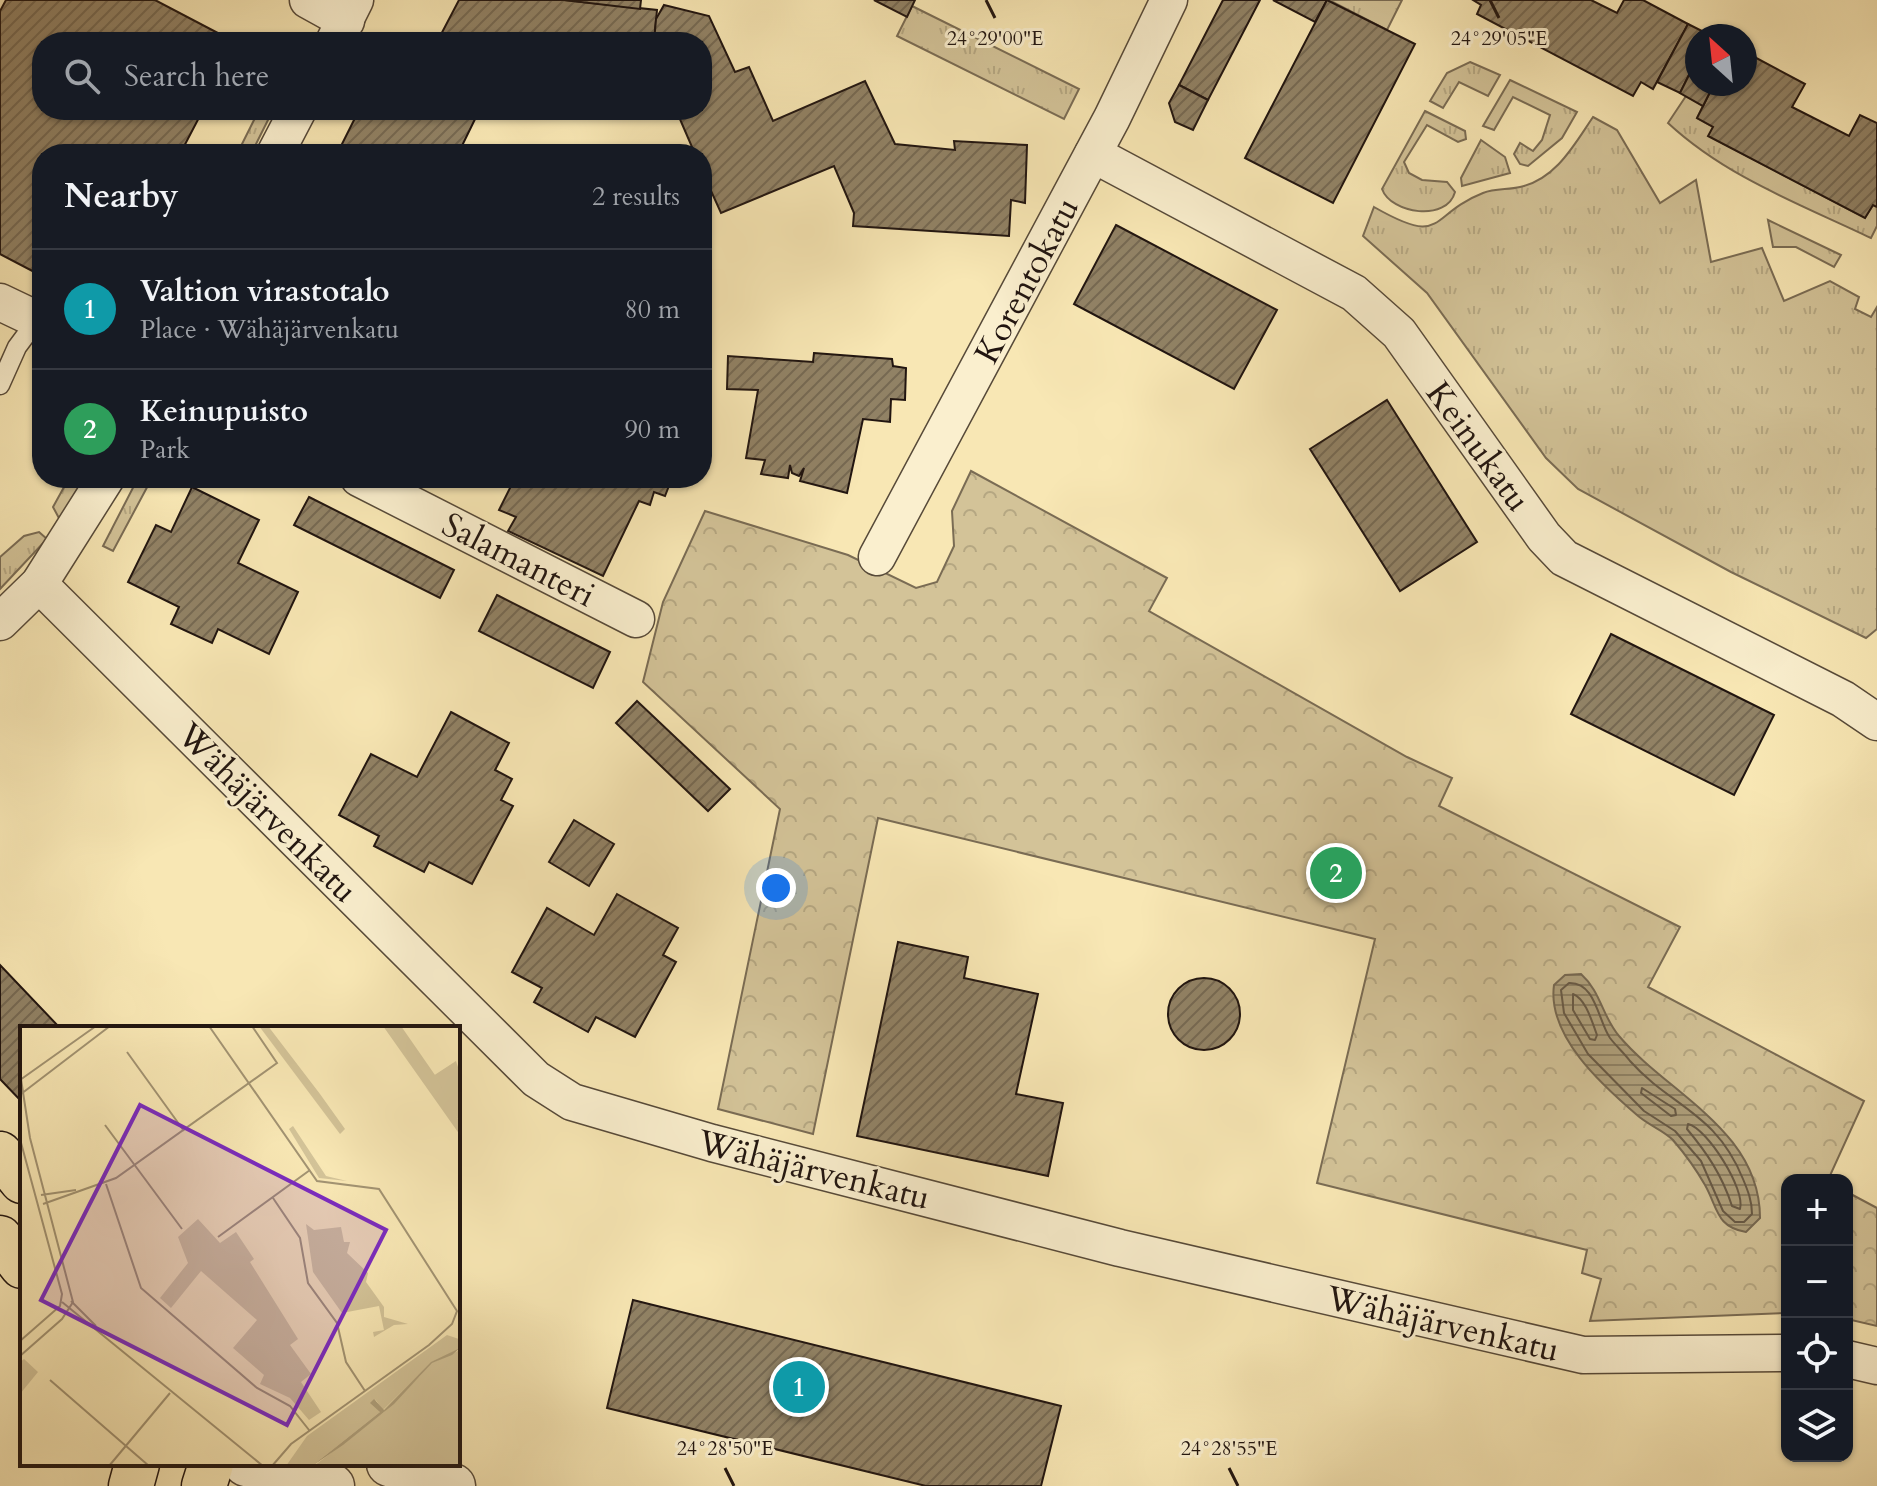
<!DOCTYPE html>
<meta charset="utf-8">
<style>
body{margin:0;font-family:Cardo,serif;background:#20242c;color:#f1f3f6}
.controls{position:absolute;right:24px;bottom:24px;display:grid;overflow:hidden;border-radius:16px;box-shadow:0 2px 6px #0004}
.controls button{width:72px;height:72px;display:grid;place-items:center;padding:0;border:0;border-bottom:2px solid #363941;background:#171b24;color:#f1f3f6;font:40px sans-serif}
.compass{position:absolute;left:1685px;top:24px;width:72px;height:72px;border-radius:50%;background:#171b24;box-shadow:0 2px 6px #0004;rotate:333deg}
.you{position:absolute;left:776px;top:888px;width:28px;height:28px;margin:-20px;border:6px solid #fff;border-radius:50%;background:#1a73e8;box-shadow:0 0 0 12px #1a73e833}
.badge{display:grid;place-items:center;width:52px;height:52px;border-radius:50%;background:#c59692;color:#fff;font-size:26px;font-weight:700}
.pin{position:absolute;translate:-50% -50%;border:4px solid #fff;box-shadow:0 2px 8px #0006}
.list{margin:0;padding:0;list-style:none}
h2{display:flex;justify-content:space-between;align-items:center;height:104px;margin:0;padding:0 32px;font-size:34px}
h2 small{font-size:26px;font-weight:400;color:#9ea1a6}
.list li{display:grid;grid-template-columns:52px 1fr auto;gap:24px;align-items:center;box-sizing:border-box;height:120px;padding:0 32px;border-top:2px solid #363941}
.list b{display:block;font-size:30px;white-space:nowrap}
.list p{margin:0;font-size:26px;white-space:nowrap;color:#9ea1a6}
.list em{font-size:26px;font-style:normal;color:#9ea1a6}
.icon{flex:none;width:44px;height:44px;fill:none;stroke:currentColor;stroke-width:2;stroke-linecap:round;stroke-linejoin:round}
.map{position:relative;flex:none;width:1877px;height:1486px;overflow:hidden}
.search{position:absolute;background:#171b24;box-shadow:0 2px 6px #0004;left:32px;top:32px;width:680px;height:88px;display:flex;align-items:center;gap:20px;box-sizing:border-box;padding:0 28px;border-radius:32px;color:#9ea1a6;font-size:30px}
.panel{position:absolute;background:#171b24;box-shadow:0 2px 6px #0004;left:32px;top:144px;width:680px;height:344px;border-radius:32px}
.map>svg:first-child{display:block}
.grass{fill:url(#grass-tufts);stroke:#7a6c54;stroke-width:2}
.forest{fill:url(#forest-crowns);stroke:#7a6c54;stroke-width:2}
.water{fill:url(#water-rules);stroke:#766851;stroke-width:2}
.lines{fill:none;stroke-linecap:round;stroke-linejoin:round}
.shore{stroke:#685a46;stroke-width:2}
.building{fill:url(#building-hatch);stroke:#211510;stroke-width:2}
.service-casing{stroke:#574a39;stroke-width:21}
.minor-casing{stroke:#574a39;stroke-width:39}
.tertiary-casing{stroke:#574a39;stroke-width:47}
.primary-casing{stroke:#211510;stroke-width:47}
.service{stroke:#faefce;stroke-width:18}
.minor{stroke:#faefce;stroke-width:36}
.tertiary{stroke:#faefce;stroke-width:44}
.primary{stroke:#f8e7b4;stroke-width:44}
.ticks{fill:none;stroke:#211510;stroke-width:3}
.labels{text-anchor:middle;stroke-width:6;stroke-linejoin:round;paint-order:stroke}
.street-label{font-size:34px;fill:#211510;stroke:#faefce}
.inset-road{fill:none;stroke:#a29372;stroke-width:2}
.view{fill:#7b2cbf;fill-opacity:0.15;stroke:#7b2cbf;stroke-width:4}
.inset-edge{fill:none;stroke:#211510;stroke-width:4}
.ticks-label{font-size:20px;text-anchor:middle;fill:#211510;stroke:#faefce;stroke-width:6;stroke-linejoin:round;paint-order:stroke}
</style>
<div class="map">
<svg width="1877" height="1486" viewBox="0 0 1877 1486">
<defs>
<pattern id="grass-tufts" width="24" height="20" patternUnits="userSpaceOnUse" patternTransform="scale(2)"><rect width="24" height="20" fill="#d3c398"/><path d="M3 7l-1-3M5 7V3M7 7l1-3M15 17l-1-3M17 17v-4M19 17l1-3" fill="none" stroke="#b5a782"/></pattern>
<pattern id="forest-crowns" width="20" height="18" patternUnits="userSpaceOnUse" patternTransform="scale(2)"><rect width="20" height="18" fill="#d3c398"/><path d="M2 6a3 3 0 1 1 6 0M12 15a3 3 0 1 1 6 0" fill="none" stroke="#b5a782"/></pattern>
<pattern id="water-rules" width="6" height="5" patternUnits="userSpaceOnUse" patternTransform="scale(2)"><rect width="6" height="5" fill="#afa07c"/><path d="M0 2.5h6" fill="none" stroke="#8e8164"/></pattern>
<pattern id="building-hatch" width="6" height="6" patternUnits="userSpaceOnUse" patternTransform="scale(2)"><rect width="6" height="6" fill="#918265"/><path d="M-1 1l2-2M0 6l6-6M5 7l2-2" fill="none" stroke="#766952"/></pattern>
</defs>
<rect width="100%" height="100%" fill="#f8e7b4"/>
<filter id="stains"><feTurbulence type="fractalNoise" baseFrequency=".0025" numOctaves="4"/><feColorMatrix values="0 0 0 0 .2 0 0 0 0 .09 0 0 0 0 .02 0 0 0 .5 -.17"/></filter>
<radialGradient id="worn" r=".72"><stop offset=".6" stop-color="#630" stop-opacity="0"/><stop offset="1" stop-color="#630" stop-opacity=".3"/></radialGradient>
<g class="grass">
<path d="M1329,0H1402L1387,30Z"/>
<path d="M912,6L1079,89L1064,119L897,36Z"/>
<path d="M1470,62L1500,75L1488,96L1459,82L1443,108L1430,101L1447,73Z"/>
<path d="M1510,80L1577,112L1562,138L1528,166L1520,164L1514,154L1520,143L1533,151L1542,140L1550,115L1513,97L1494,130L1483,126Z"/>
<path d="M1686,96L1703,106L1697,118L1713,127L1709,136L1865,218L1873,205L1877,207V226L1871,238C1800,204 1726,177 1668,123Z"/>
<path d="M259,110H273L251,154H237Z"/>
<path d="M1425,111L1465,131L1466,139L1458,142L1427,125L1404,162L1409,173L1422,180L1447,182L1455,192C1447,222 1391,214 1382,189Z"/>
<path d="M1593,117L1617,130L1660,203L1696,180L1711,262L1762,248L1784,301L1830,281L1859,297L1855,309L1871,317L1877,307V629L1866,638L1731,572L1578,489L1546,458L1427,293L1363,236L1374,207C1446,248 1427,215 1483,193C1495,188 1508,190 1520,187C1556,179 1574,145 1593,117Z"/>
<path d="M1481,140L1505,157L1510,173L1462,186L1461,178Z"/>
<path d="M1768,220L1841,255L1834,267L1796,247H1773Z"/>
<path d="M69,478H89L60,520L53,507Z"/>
<path d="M138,478H152L113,551L103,546Z"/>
<path d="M39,532L47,539L0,589V557L24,536Z"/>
</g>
<g class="forest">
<path d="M971,471L1167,578L1149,611L1407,757L1452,778L1439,806L1680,927L1648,987L1864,1101L1828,1180H1787V1313L1590,1321L1601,1279L1582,1273L1587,1250L1317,1183L1375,939L878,818L813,1134L718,1109L780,809L643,682L663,602L705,511L848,555L916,588L937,582L954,546L952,511Z"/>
<path d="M1847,1192L1877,1208V1326L1847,1319Z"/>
</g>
<path class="water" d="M1581,974C1601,992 1602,1016 1619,1036C1668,1094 1760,1130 1760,1218L1746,1232C1716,1227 1718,1208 1705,1185C1696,1169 1685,1154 1673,1140C1663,1130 1648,1125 1637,1115C1602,1085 1547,1036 1554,985L1565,975Z"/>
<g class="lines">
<g class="shore">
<path d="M1569,983C1596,982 1598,1021 1610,1038C1616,1046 1624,1053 1630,1061C1671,1107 1716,1112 1743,1179C1748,1191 1752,1201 1752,1214L1744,1222H1735L1723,1211L1701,1161L1675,1131L1644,1111L1588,1054L1564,1013L1561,990Z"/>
<path d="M1573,994C1586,999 1592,1022 1597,1035L1595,1040L1590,1039L1573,1010Z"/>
<path d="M1642,1088L1675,1109L1676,1115L1671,1116L1641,1093Z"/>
<path d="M1688,1124C1707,1128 1746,1190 1740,1209L1732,1206C1722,1175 1707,1153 1687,1129Z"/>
</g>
</g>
<g class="building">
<path d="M6,0H155L235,42H42V110H203L180,154H42V276L0,254V11Z"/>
<path d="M459,0H564L657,10L654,42H437Z"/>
<path d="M564,0H641L640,9Z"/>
<path d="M874,0H915L907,17Z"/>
<path d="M1223,0H1260L1208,100L1179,85Z"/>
<path d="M1273,0H1327L1315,22Z"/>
<path d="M1327,0L1415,44L1333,203L1245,158Z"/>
<path d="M1473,0H1591L1617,13L1624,0H1643L1688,24L1653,89L1641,82L1633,96L1477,14L1481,5Z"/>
<path d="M664,5L709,16L735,72L749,67L773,121L865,81L895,144L955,150L954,141L1027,145L1025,203L1011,200L1009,236L853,226L854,213L834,166L721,213L702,171V154H695L676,110H702V42H654L656,19Z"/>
<path d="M1688,24L1710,35L1697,36V59L1680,93L1657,82Z"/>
<path d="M1745,52L1805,84L1792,107L1849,136L1860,115L1877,123V207L1873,205L1865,218L1708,136L1713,127L1697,118L1714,84H1745Z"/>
<path d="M1697,59V84H1714L1703,106L1680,93Z"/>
<path d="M1179,85L1208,100L1193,130L1175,122L1169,103Z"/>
<path d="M359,110H470L478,113L458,154H337Z"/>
<path d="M1116,225L1277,310L1234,389L1074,304Z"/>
<path d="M814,353L892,359L893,366L906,368L905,400L891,399L890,422L863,419L847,493L800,481L804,468L799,476L792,473L790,465L788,478L761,474L765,460L746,458L758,390L727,389L728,356L813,362Z"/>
<path d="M1387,400L1477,542L1400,591L1310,449Z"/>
<path d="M515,478H672L665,496L654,492L650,505L639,501L603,576L508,531L516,517L499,510Z"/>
<path d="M192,487L259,520L238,563L298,592L269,654L218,629L212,643L171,624L179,607L128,582L156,525L171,532Z"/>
<path d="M309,497L454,570L440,598L294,525Z"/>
<path d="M497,595L610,652L593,688L479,631Z"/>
<path d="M1611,634L1774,715L1734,795L1571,714Z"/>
<path d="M637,701L730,789L708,811L616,723Z"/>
<path d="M451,712L509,743L495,770L512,779L501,800L513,806L472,884L429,862L424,872L374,846L379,836L339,815L371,754L417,777Z"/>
<path d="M574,820L614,844L589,886L549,862Z"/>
<path d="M617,894L678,928L663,955L676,962L635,1037L596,1017L588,1032L534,1002L542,988L512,972L547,908L594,935Z"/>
<path d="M898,942L968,957L964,978L1038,994L1016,1094L1063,1103L1048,1176L857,1136Z"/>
<path d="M0,965L60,1028H22V1102L0,1079Z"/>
<circle cx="1204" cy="1014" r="36"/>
<path d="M633,1300L1061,1406L1041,1486H926L607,1408Z"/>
</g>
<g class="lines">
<g class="service-casing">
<path id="service" d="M0,385L17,347L37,320"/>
</g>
<g class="minor-casing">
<g id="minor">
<path d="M308,0L346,21"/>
<path d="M334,42L355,0"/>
<path d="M275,154L298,110"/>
<path d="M1093,154L1354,293L1399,333L1544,537L1564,558L1843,699L1877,722"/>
<path d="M0,302L42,322"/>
<path d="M359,478L636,619"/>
<path d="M877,557L1112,118L1169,0"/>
<path d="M39,584L536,1079L572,1102L712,1143L1120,1248L1583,1355L1787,1353"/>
<path d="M0,622L39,584L106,478"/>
<path d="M1847,1359L1877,1366"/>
</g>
</g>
<g class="tertiary-casing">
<g id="tertiary">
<path d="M246,1464L332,1486"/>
<path d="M389,1464L453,1486"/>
</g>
</g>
<g class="primary-casing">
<g id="primary">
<path d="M0,1154L22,1181"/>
<path d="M0,1238L22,1266"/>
<path d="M131,1486L137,1464"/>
<path d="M204,1486L211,1464"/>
</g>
</g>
<use href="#service" class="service"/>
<use href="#minor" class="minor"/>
<use href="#tertiary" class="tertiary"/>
<use href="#primary" class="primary"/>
</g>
<path class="ticks" d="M986,0L995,18M1490,0L1499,18M725,1468L734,1486M1229,1468L1238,1486"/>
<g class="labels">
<g class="street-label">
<text transform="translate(1026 280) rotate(-62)" y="12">Korentokatu</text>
<text transform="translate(1479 446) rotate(54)" y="12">Keinukatu</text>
<text transform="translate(519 559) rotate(27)" y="12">Salamanteri</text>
<text transform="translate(268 812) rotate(45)" y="12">Wähäjärvenkatu</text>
<text transform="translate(814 1169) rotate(14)" y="12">Wähäjärvenkatu</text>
<text transform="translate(1443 1323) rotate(13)" y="12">Wähäjärvenkatu</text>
</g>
</g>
<g transform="translate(20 1026)">
<rect width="440" height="440" fill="#f8e7b4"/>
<path d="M239,0H248L300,68L325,103L320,108ZM436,35L440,47V97L413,50ZM273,100L306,150L327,155L299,152L269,103ZM286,198L294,204L321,201L324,216H330L327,227L348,247L346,256L364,281V291L388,298L374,299L354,311L353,306L364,304L359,280L322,287L293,246ZM427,309L439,313L440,322L414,336L440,324V440H294L364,386L400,350L412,336L363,384L355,373L360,386L292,440H266L287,410Z" fill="#d3c398"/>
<path d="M363,0H381L415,49L440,97V109ZM178,193L200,217L216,206L234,233L230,236L278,313L270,319L291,348L281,356L301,386L289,394L270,372L240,358L244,349L213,322L237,294L181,245L151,282L140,272L168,237L158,211ZM4,333L18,346L0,368V336Z" fill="#d3c398"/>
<path d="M440,322L432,329L412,337L374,378L323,419L292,440L360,386L350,377L354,373L364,384L411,336Z" fill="#afa07c"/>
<path class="inset-road" d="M189,0L297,155L359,163L437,285L432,298L409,319L271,418L252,440M107,26L164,105M0,54L76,0M1,68L90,0M85,99L162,203M0,113L42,268L40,280L0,315M86,158L121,262L237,362L270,380L289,404M21,169L56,164M253,172L280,212L288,257L317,297L326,336L345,365M23,178L96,152L257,37L232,0M198,211L290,144M51,275L76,300M42,276L243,440M0,330L42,293L53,276L10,112L1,53M30,354L129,440M89,440L150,367"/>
<path class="view" d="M120,79L366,204L267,399L21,274Z"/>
<rect width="440" height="440" class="inset-edge"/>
</g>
<g class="ticks-label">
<text x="995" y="45">24°29'00"E</text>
<text x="1499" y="45">24°29'05"E</text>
<text x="725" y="1455">24°28'50"E</text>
<text x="1229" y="1455">24°28'55"E</text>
</g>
<rect width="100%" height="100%" filter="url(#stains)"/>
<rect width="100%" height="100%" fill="url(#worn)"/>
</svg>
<div class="controls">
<button>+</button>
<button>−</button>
<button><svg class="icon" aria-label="locate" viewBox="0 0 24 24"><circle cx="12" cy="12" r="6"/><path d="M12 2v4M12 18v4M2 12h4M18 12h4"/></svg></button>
<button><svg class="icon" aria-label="layers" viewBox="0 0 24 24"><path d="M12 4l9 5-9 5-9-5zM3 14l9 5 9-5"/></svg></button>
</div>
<svg class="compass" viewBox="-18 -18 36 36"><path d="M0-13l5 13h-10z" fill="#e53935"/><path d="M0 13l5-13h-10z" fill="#9ea1a6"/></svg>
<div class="you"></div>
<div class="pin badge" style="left:799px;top:1387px;background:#0f9aa8">1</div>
<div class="pin badge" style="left:1336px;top:873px;background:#2e9e5b">2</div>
<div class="search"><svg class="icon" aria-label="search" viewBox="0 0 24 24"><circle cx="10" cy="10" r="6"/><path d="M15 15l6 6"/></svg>Search here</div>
<section class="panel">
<h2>Nearby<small>2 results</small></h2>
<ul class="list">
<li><span class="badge" style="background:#0f9aa8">1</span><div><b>Valtion virastotalo</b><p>Place · Wähäjärvenkatu</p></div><em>80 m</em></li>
<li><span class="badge" style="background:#2e9e5b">2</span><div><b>Keinupuisto</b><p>Park</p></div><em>90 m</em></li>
</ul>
</section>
</div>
